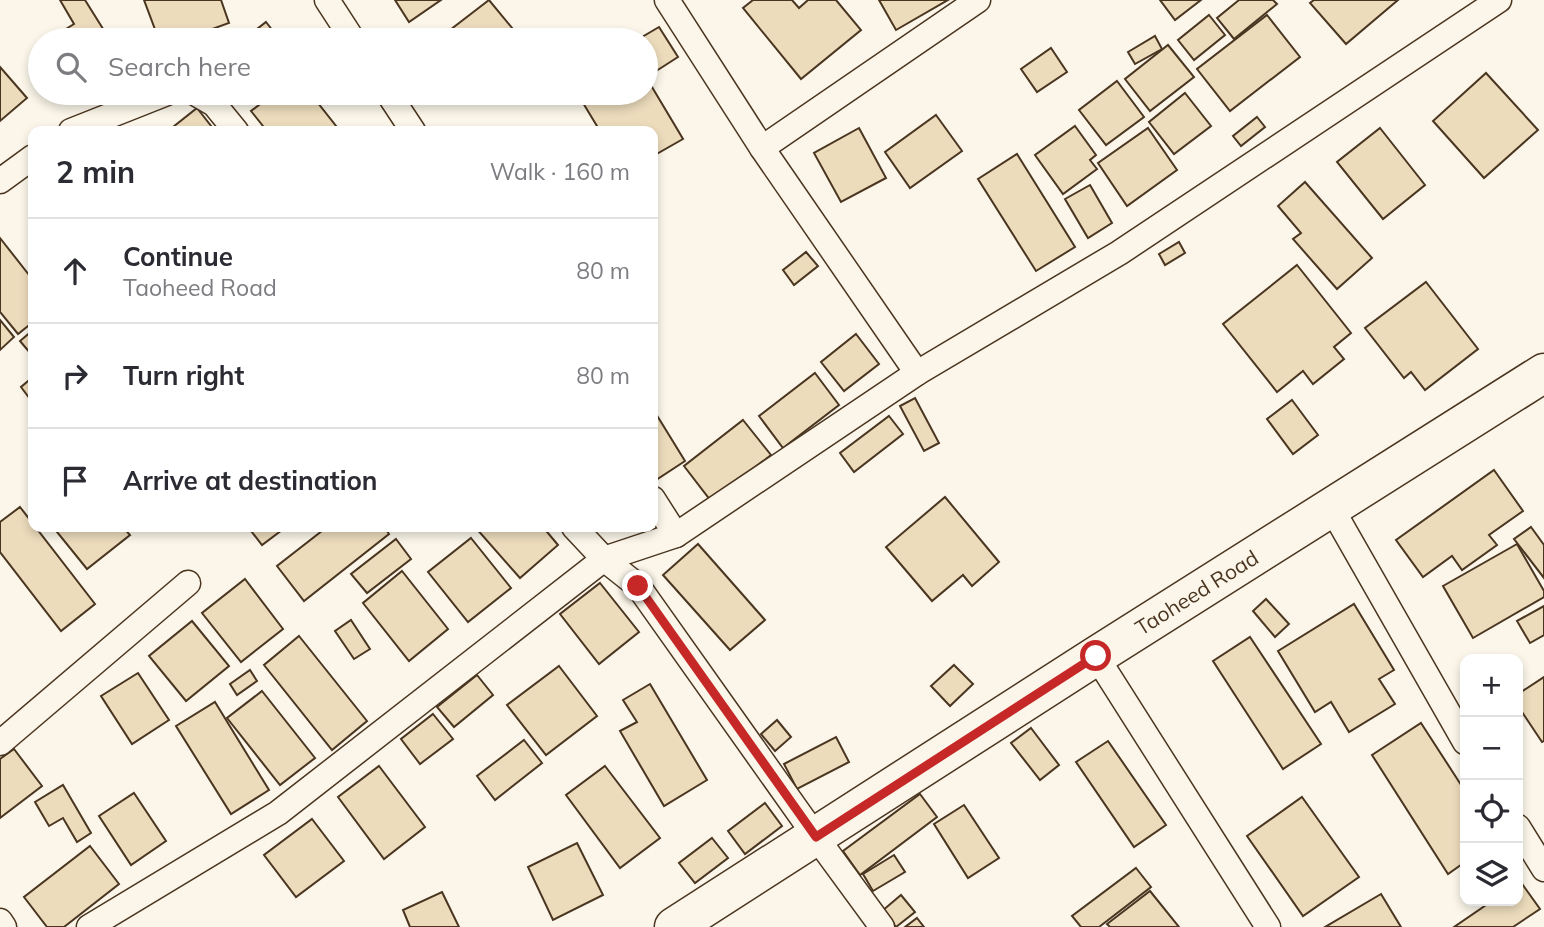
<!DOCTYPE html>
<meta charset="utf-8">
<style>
body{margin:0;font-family:Mulish,sans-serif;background:#f2f2f3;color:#2b2b33}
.controls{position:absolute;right:21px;bottom:21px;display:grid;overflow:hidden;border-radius:14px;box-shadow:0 4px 10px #0003}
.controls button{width:63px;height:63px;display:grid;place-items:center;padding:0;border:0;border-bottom:2px solid #e1e1e2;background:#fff;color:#2b2b33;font:35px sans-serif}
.stop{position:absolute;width:21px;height:21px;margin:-16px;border:5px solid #c62828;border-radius:50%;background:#fff}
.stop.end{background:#c62828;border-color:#fff;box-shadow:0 2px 7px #0008}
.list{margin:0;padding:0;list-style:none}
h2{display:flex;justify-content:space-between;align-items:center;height:91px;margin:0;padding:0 28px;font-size:30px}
h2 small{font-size:23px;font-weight:400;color:#7c7c81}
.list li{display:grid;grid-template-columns:46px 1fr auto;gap:21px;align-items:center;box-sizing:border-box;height:105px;padding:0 28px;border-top:2px solid #e1e1e2}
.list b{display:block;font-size:26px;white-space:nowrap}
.list p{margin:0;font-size:23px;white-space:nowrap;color:#7c7c81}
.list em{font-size:23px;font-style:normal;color:#7c7c81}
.icon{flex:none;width:38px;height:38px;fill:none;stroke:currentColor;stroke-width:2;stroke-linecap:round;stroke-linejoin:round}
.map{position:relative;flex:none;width:1544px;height:927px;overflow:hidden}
.search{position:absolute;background:#fff;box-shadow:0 4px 10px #0003;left:28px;top:28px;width:630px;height:77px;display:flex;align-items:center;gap:18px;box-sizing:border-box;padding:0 24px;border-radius:38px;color:#7c7c81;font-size:26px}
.panel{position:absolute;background:#fff;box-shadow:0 4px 10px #0003;left:28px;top:126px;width:630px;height:406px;border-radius:14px}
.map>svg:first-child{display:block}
.building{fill:#ecdcbc;stroke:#4a3520;stroke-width:2}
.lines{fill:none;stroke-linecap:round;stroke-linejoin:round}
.minor-casing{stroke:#4a3520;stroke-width:27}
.primary-casing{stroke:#4a3520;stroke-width:41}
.minor{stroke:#fbf6e9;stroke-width:24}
.primary{stroke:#fbf6e9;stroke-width:38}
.route{stroke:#c62828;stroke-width:9}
.labels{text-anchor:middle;stroke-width:5;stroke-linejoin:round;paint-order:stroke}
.street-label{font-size:21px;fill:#4a3520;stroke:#fbf6e9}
</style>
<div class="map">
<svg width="1544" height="927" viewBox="0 0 1544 927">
<rect width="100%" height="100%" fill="#fbf6e9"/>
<g class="building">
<path d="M60,0H85L110,40H48L74,24Z"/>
<path d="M144,0H221L229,23L182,40H159Z"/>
<path d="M395,0H441L409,22Z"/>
<path d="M489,0L522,40H437Z"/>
<path d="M753,0H792L799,8L808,0H836L861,30L801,79L743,8Z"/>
<path d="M879,0H948L896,30Z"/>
<path d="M1160,0H1201L1175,20Z"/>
<path d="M1239,0H1273L1277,4L1234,39L1217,18Z"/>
<path d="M1314,0H1398L1346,44L1310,3Z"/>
<path d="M1209,15L1225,35L1194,60L1178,40Z"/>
<path d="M1267,15L1300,57L1230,111L1197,69Z"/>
<path d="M266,22L280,40H243Z"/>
<path d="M659,27L678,57L650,75L646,69V40H637Z"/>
<path d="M1155,36L1162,49L1135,64L1128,52Z"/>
<path d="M1168,45L1194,77L1150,111L1125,79Z"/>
<path d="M1051,48L1067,72L1037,92L1021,69Z"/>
<path d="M0,67L27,98L0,121Z"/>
<path d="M1486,73L1538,130L1484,178L1433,121Z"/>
<path d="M646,77L683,139L653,156V131H600L577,93H646Z"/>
<path d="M1117,81L1144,117L1106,145L1079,110Z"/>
<path d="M275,93H310L340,131H267L251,111Z"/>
<path d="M439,93H459L447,102Z"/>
<path d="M1185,93L1211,126L1174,154L1149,122Z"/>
<path d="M197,108L215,131H168Z"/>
<path d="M936,115L962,151L910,188L885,152Z"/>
<path d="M1257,117L1265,127L1241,146L1233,136Z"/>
<path d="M1075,126L1096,155L1090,160L1097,169L1063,194L1035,155Z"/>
<path d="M859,128L886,178L841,202L814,153Z"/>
<path d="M1148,128L1177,170L1127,206L1098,163Z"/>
<path d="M1380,128L1425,185L1383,219L1337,162Z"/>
<path d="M1017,154L1075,247L1036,271L978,179Z"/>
<path d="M1305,182L1372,258L1337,289L1293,239L1301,233L1278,206Z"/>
<path d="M1090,185L1112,223L1088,238L1065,199Z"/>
<path d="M0,238L33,280V322L18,334L0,312Z"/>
<path d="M1179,242L1185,253L1165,265L1159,254Z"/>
<path d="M806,252L818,266L794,285L783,270Z"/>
<path d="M1297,265L1351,333L1334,347L1344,359L1313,384L1303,371L1277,392L1223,324Z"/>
<path d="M1426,282L1478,349L1425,390L1411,372L1404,378L1365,328Z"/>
<path d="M0,320L14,337L0,350Z"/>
<path d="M33,330V352L31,354L20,341Z"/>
<path d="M856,334L879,364L844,391L821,362Z"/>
<path d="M815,373L839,405L783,448L759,416Z"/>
<path d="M33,377V403L21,387Z"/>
<path d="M915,398L939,443L924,451L900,406Z"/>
<path d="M1292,400L1318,435L1293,454L1267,419Z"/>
<path d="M653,409L685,461L656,480L653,474Z"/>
<path d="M889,416L903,434L854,472L840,453Z"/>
<path d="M743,420L771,455L711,501L684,466Z"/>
<path d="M1494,470L1523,511L1489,535L1497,545L1462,570L1452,556L1423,577L1396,540Z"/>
<path d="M945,497L999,562L972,586L963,575L932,601L886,547Z"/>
<path d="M20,507L95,604L61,631L0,552V522Z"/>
<path d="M64,527H123L130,535L87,569L57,532Z"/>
<path d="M248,527H286L262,545Z"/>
<path d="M327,527H384L389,534L304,601L277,566Z"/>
<path d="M475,527H543L558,545L520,578Z"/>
<path d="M1531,527L1544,545V578L1514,539Z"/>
<path d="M471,538L511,588L468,622L428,572Z"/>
<path d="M396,539L411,559L367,593L351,574Z"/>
<path d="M698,544L765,620L730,650L663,575Z"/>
<path d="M1517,544L1544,591V597L1473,638L1443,586Z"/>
<path d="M402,571L448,629L409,661L363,603Z"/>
<path d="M245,579L283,629L241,662L202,613Z"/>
<path d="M600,583L639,632L599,664L560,614Z"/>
<path d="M1266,599L1289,624L1275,637L1253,611Z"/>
<path d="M1354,604L1394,670L1379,679L1395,704L1349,732L1331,702L1315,712L1278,651Z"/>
<path d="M1544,606V635L1530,643L1517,621Z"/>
<path d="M351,620L370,649L354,659L335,631Z"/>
<path d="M192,621L229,666L186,701L149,656Z"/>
<path d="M299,636L367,721L332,750L264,665Z"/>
<path d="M1250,637L1321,744L1283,769L1213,661Z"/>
<path d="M954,665L973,684L950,706L931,686Z"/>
<path d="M559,666L597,716L546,755L507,705Z"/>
<path d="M250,670L257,681L237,695L230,684Z"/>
<path d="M138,673L169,720L132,744L101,696Z"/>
<path d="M477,675L493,695L454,727L437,707Z"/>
<path d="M1544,677V741L1542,742L1518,706V694Z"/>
<path d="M650,684L707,780L664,806L620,731L637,722L623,700Z"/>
<path d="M262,691L315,758L280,785L227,718Z"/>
<path d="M215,702L269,790L231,814L176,726Z"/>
<path d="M433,714L453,739L420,764L401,739Z"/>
<path d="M777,720L791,737L775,751L761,734Z"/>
<path d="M1421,723L1465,791V862L1448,874L1372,755Z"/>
<path d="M1031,728L1059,765L1040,780L1011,743Z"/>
<path d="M836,737L849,762L797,789L784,764Z"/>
<path d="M524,740L542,763L495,800L477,776Z"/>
<path d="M1108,741L1166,825L1134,847L1076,762Z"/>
<path d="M14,749L42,786L0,818V759Z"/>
<path d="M379,766L425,827L384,859L338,797Z"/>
<path d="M605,766L660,838L620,868L566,795Z"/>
<path d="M63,785L91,833L77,842L63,818L49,826L35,802Z"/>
<path d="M134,793L166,841L131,865L99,816Z"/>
<path d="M920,794L937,817L860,875L843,851Z"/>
<path d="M1302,797L1359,877L1303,916L1247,836Z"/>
<path d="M765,803L782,826L745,854L728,831Z"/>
<path d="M964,805L999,858L968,878L934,824Z"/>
<path d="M312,819L344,861L296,897L264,855Z"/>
<path d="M712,838L728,858L695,883L679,863Z"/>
<path d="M577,843L603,895L553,920L528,867Z"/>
<path d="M90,846L119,884L64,927H47L24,897Z"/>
<path d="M894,855L905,872L873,891L863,874Z"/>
<path d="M1136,868L1151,887L1099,927H1081L1072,916Z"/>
<path d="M1520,881L1540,909L1513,927H1454L1492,901H1518V883Z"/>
<path d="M1150,891L1179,927H1110L1107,924Z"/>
<path d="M442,892L459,927H410L403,910Z"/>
<path d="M1381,894L1401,927H1325Z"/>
<path d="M901,895L915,912L896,927L882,911Z"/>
<path d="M917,918L924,927H905Z"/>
</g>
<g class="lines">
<g class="minor-casing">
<g id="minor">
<path d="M327,0L353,40"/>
<path d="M667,0L762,148L917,373"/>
<path d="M195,93L214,104L236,131"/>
<path d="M388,93L413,131"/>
<path d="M71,131L167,93"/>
<path d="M762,148L978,0"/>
<path d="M0,181L33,157"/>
<path d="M653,499L676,535"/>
<path d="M1332,509L1465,742"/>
<path d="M574,527L604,559L638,586L816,837L882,927"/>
<path d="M1096,656L1268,927"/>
<path d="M0,743L188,583"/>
<path d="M1518,827L1544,869"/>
<path d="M0,921L4,927"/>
<path d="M89,927L278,813L604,559L676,535L917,373L1119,253L1499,0"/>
</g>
</g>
<g class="primary-casing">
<path id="primary" d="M674,927L1096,656L1544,373"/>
</g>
<use href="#minor" class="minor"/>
<use href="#primary" class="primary"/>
</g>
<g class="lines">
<path class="route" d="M638,586L816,837L1096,656"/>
</g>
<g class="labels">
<g class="street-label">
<text transform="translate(1197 593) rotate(-32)" y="7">Taoheed Road</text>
</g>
</g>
</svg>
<div class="controls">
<button>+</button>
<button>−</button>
<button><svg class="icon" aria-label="locate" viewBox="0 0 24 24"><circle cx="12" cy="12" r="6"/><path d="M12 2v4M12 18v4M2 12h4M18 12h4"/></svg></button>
<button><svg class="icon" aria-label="layers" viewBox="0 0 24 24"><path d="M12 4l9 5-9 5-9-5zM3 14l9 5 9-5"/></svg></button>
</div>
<div class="stop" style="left:1096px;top:656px"></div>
<div class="stop end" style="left:638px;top:586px"></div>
<div class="search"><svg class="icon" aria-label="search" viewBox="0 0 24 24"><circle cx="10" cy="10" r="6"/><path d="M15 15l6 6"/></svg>Search here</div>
<section class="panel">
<h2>2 min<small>Walk · 160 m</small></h2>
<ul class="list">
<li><svg class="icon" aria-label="ahead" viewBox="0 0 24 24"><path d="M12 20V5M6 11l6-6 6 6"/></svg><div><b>Continue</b><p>Taoheed Road</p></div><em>80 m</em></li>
<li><svg class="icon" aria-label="right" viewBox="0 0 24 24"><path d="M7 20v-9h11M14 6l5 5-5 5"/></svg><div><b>Turn right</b></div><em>80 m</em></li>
<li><svg class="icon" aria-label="arrive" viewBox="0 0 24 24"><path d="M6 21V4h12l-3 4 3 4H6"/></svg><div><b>Arrive at destination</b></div></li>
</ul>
</section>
</div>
